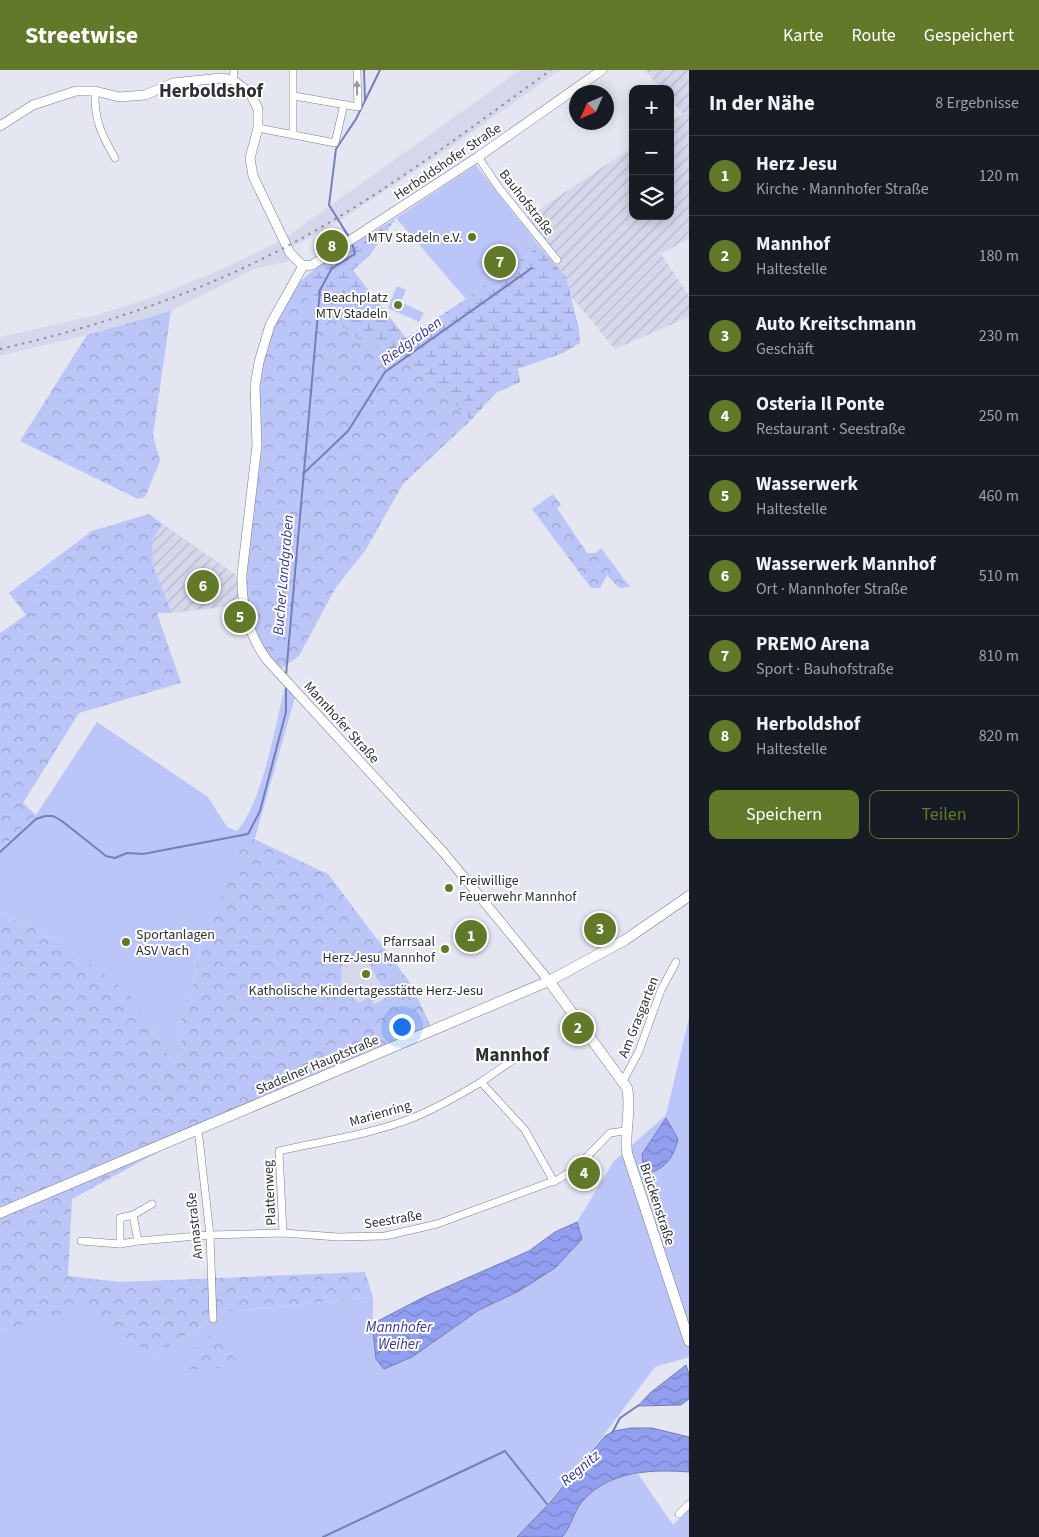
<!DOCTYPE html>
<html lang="de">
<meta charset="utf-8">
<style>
body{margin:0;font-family:"Source Sans 3",sans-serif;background:#20242c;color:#f1f3f6}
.controls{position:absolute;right:15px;top:15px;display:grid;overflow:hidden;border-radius:10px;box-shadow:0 2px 12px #0003}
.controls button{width:45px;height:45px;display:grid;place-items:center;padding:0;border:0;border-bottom:1px solid #363941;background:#171b24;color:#f1f3f6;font:25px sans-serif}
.compass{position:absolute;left:569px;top:15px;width:45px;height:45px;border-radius:50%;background:#171b24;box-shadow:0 2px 12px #0003;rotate:225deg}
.you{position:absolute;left:401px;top:956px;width:18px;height:18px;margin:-12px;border:4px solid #fff;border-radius:50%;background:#1a73e8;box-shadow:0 0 0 8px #1a73e833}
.badge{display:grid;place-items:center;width:32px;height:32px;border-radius:50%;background:#63792a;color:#fff;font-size:16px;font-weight:700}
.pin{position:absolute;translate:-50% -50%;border:2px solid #fff;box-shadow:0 1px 5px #0006}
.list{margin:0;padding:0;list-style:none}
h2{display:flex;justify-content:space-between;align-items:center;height:65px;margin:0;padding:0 20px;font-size:21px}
h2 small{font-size:16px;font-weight:400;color:#9ea1a6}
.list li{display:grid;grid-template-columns:32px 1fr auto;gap:15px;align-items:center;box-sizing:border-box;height:80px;padding:0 20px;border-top:1px solid #363941}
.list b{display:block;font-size:19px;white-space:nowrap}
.list p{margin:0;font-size:16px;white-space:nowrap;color:#9ea1a6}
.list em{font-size:16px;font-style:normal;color:#9ea1a6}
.actions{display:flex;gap:10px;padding:15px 20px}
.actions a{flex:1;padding:11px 0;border:1px solid #63792a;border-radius:10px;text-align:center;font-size:18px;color:#63792a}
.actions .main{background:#63792a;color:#fff}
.icon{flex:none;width:28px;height:28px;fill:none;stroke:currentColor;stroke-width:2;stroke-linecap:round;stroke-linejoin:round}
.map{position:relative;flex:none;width:689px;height:1467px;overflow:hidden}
header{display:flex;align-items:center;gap:30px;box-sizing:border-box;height:70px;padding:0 25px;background:#63792a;color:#fff}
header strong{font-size:24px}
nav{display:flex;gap:28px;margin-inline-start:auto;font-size:18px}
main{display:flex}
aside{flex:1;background:#171b24}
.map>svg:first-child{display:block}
.built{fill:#d4d8ea}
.industrial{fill:url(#industrial-furrows)}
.grass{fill:#bcc5f7}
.forest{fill:url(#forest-crowns)}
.wetland{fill:url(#wetland-marsh)}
.water{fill:url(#water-waves);stroke:#747eb9}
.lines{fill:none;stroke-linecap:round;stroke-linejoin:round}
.stream{stroke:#747eb9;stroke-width:2}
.minor-casing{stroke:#7b7d87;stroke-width:8}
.tertiary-casing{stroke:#7b7d87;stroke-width:10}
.secondary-casing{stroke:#7b7d87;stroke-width:11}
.minor{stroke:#fff;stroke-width:7}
.tertiary{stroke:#fff;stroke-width:9}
.secondary{stroke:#fff;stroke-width:10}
.rail{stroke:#8e9099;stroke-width:2;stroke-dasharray:2.5 5;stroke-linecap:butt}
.oneway{fill:#97989a}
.poi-dot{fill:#63792a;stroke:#fff;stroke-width:2}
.labels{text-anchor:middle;stroke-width:4;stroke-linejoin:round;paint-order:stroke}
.street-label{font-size:14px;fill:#2f3035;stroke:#fff}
.poi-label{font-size:14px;fill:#2f3035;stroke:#fff;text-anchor:end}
.water-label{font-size:15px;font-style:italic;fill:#353694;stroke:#fff}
.district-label{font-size:19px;font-weight:bold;fill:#2f3035;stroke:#fff}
</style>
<header>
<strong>Streetwise</strong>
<nav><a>Karte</a><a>Route</a><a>Gespeichert</a></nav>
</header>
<main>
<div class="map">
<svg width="689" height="1467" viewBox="0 0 689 1467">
<defs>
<pattern id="industrial-furrows" width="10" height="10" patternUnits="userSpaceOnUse" patternTransform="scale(1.25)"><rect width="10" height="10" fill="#d4d8ea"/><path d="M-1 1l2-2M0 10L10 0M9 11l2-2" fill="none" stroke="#b6bac9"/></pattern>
<pattern id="forest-crowns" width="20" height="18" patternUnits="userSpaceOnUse" patternTransform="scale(1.25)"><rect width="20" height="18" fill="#bcc5f7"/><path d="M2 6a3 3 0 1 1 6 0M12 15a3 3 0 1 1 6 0" fill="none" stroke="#99a0c9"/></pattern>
<pattern id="wetland-marsh" width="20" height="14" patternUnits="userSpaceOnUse" patternTransform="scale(1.25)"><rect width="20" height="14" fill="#bcc5f7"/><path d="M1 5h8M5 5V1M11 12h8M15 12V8" fill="none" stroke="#99a0c9"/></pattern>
<pattern id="water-waves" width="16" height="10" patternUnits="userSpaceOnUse" patternTransform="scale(1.25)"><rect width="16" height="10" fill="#929ff1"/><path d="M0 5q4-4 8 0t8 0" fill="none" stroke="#7882c4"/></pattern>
</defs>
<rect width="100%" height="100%" fill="#e4e6f2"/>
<g class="built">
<path d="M520,0H560L448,79L341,150L286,181L289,191L254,199L171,241L87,265L0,286V267L97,245L157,226L227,197L282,170Z"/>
<path d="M379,869L410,913L345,948L334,895Z"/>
</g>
<g class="industrial">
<path d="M645,0H689V168L661,184L689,226V247L615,279L569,224L566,207L520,152L633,77V146H670V53L683,44L670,29V19H661Z"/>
<path d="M163,454L239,507L240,535L172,543L153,496L152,470Z"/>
</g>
<g class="grass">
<path d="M476,95L539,176L466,229L396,148Z"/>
<path d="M397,216L406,220L401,232L424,243L419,252L388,238Z"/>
<path d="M285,616L295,627L255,768H251L199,878L190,937L178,954L179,965L185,981L172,993L152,956L61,871L0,843V779L36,745L97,652L208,727L227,757L237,761C262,734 276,653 285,616Z"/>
<path d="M689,948V1287L655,1297L579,1398L517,1467H0V1261L85,1236L152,1286L225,1242L373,1227C373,1251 369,1280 384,1299L412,1287L479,1240L519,1221L577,1152L614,1091L666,1045Z"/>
<path d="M638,1404L673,1455L689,1439V1467H562C568,1460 569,1451 574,1443C587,1418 612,1407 638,1404Z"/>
</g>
<g class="forest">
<path d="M294,219L358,269L401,284L471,350L403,414L365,481L336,517L299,586L282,598C261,579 243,551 238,522L255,389V323L269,253Z"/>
<path d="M171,241L153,365L160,391L145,427L138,429L20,371L87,265Z"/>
<path d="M553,424L561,435L557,438L587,483H596L601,478L630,517L619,518L607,505L600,518H591L532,439Z"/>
<path d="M149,444L163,454L152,470L153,496L172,543H157L181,613L79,643L23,733L36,745L0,779V563L26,545L9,523L92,461Z"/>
<path d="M252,768L328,804L410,913L386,924L367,890L347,889L341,897V918L359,933L370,927L374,934L411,914L433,961L200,1059L72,1129L68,1206L120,1212L365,1202L373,1227L225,1242L152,1286L85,1237L0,1261V843L61,871L126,921L152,956L172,993L185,981L179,965L178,954L190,937L199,878L242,777Z"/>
<path d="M218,1258L237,1293L209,1300L185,1299L191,1283Z"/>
</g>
<path class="wetland" d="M396,148L370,185L353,200L406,268L466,229L539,176L566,207L579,259L580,273L563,283L518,299L520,312L496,323L471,350L401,284L358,269L294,219C313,194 368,166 396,148Z"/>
<g class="water">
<path d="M666,1048L678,1069C674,1086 667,1097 650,1103L643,1094L642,1084Z"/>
<path d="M577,1152L582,1169L555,1198L519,1221L479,1240L412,1287L384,1299L376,1289L372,1254L426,1226L529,1181L555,1162Z"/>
<path d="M686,1295L689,1304V1329L681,1335L638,1336L650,1323Z"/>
<path d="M631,1358H652L689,1367V1402C650,1399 607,1401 581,1433C573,1444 571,1457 562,1467H517L551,1431L605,1366L614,1361Z"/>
</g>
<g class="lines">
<g class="stream">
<path d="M364,0L365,30"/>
<path d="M349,167L329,135L336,79L356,49L380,0"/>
<path d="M303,404L348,361L385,302L532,198"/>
<path d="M286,605L320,220L332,198L355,184L352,173"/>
<path d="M0,782L36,749L45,746H53L62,751L106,786L115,788L127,783L143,784L248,764L260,741L286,642V615"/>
<path d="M612,1363L620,1348L639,1335"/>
<path d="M323,1467L505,1381L547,1434"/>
</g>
<g class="minor-casing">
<g id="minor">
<path d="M233,10L234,0"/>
<path d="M95,21C94,49 101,64 115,88"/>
<path d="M294,26L358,37L357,0"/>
<path d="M258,58L335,73L344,34"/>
<path d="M293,64V0"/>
<path d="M478,87L499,118L557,190"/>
<path d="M623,1011L639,981L661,920L676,892"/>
<path d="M481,1012L513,990"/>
<path d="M198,1059L210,1165L213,1249"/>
<path d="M133,1145L138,1171L120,1174V1148L133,1145L152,1134"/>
<path d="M283,1163L279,1081C322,1071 368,1065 410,1049C435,1039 458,1026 481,1012L525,1060L554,1112"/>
<path d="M81,1171L120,1174"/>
<path d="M138,1171L210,1165L283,1163L338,1167L385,1166L437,1154L559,1109L576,1098L610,1063L625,1061"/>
<path d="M679,1444L689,1434"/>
</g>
</g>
<g class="tertiary-casing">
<g id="tertiary">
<path d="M0,56L33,35L76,21H95L119,27L145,25L173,13L221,8L233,10L250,23L258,39V58L250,88L253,106L290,183L303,196"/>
<path d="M303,196L270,255L259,292L255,316L257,375L242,504C241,536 248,564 267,590L444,783L549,911"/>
<path d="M303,196L312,195L326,186L478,87L602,0"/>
</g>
</g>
<g class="secondary-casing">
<g id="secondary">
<path d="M549,911L627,1018C632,1038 624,1062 627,1083L689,1271"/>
<path d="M0,1143L549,911L625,870L689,826"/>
</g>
</g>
<use href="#minor" class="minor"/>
<use href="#tertiary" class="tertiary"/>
<use href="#secondary" class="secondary"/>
<path class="rail" d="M0,279C106,255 209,220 304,167C391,119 470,58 551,0"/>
</g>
<defs><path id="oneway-solid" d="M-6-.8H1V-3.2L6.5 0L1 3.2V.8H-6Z" transform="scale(1.25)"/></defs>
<use class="oneway" href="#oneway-solid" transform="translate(357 18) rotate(-91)"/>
<g class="poi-dot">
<circle cx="472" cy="167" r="5"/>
<circle cx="398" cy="235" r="5"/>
<circle cx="449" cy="818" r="5"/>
<circle cx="126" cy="872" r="5"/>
<circle cx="445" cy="879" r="5"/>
<circle cx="366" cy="904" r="5"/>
</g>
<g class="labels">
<g class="street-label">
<text transform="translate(447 91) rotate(-34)" y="5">Herboldshofer Straße</text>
<text transform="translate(527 132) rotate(52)" y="5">Bauhofstraße</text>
<text transform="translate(342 652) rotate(48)" y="5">Mannhofer Straße</text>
<text transform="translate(638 947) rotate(-68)" y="5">Am Grasgarten</text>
<text transform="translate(317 994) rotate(-23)" y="5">Stadelner Hauptstraße</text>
<text transform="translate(380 1043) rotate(-16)" y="5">Marienring</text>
<text transform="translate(269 1123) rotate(-93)" y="5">Plattenweg</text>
<text transform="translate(658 1134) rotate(72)" y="5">Brückenstraße</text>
<text transform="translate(393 1149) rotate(-9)" y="5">Seestraße</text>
<text transform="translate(194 1156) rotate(-96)" y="5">Annastraße</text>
</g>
<g class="poi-label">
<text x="462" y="172">MTV Stadeln e.V.</text>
<text x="388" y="232">Beachplatz<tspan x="388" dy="16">MTV Stadeln</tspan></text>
<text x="459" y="815" text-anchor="start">Freiwillige<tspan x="459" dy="16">Feuerwehr Mannhof</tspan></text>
<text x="136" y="869" text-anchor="start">Sportanlagen<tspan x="136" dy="16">ASV Vach</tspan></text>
<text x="435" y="876">Pfarrsaal<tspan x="435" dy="16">Herz-Jesu Mannhof</tspan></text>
<text x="366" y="925" text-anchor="middle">Katholische Kindertagesstätte Herz-Jesu</text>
</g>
<g class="water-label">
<text transform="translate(411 271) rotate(-36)" y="5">Riedgraben</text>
<text transform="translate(283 505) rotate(-85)" y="5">Bucher Landgraben</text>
<text x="399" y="1262">Mannhofer<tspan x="399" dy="17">Weiher</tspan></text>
<text transform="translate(580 1398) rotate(-40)" y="5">Regnitz</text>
</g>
<g class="district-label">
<text x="211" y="27">Herboldshof</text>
<text x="512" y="991">Mannhof</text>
</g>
</g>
</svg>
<div class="controls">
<button>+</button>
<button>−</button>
<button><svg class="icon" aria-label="layers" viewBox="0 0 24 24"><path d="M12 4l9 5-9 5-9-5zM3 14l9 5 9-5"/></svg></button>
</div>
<svg class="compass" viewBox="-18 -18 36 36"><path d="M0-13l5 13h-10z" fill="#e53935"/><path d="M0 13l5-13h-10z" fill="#9ea1a6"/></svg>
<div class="you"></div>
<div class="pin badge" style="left:471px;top:866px">1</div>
<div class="pin badge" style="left:578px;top:958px">2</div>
<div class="pin badge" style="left:600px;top:859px">3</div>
<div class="pin badge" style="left:584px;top:1103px">4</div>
<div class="pin badge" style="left:240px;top:547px">5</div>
<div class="pin badge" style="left:203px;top:516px">6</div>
<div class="pin badge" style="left:500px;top:192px">7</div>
<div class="pin badge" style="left:332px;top:176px">8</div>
</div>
<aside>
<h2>In der Nähe<small>8 Ergebnisse</small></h2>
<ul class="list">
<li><span class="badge">1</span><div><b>Herz Jesu</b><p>Kirche · Mannhofer Straße</p></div><em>120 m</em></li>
<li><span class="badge">2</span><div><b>Mannhof</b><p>Haltestelle</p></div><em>180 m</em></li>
<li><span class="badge">3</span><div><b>Auto Kreitschmann</b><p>Geschäft</p></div><em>230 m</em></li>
<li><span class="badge">4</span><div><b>Osteria Il Ponte</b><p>Restaurant · Seestraße</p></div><em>250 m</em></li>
<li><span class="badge">5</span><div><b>Wasserwerk</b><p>Haltestelle</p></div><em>460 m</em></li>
<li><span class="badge">6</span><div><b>Wasserwerk Mannhof</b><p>Ort · Mannhofer Straße</p></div><em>510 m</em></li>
<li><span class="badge">7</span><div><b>PREMO Arena</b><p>Sport · Bauhofstraße</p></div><em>810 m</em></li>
<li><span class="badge">8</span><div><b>Herboldshof</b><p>Haltestelle</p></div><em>820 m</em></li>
</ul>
<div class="actions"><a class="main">Speichern</a><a>Teilen</a></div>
</aside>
</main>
